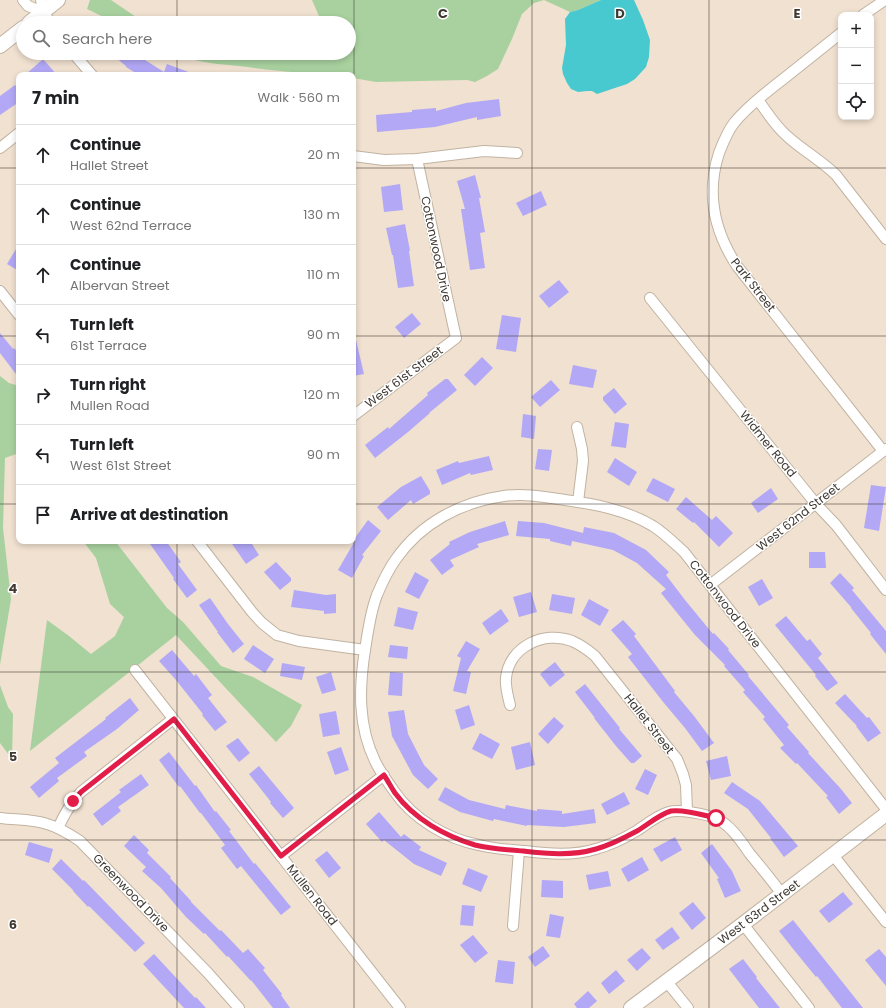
<!DOCTYPE html>
<meta charset="utf-8">
<style>
body{margin:0;font-family:Poppins,sans-serif;background:#f6f6f6;color:#202124}
.controls{position:absolute;right:12px;top:12px;display:grid;overflow:hidden;border-radius:8px;box-shadow:0 2px 6px #0003}
.controls button{width:36px;height:36px;display:grid;place-items:center;padding:0;border:0;border-bottom:1px solid #e0e0e0;background:#fff;color:#202124;font:20px sans-serif}
.stop{position:absolute;width:12px;height:12px;margin:-9px;border:3px solid #e11d48;border-radius:50%;background:#fff}
.stop.end{background:#e11d48;border-color:#fff;box-shadow:0 1px 4px #0008}
.list{margin:0;padding:0;list-style:none}
h2{display:flex;justify-content:space-between;align-items:center;height:52px;margin:0;padding:0 16px;font-size:17px}
h2 small{font-size:13px;font-weight:400;color:#757577}
.list li{display:grid;grid-template-columns:26px 1fr auto;gap:12px;align-items:center;box-sizing:border-box;height:60px;padding:0 16px;border-top:1px solid #e0e0e0}
.list b{display:block;font-size:15px;white-space:nowrap}
.list p{margin:0;font-size:13px;white-space:nowrap;color:#757577}
.list em{font-size:13px;font-style:normal;color:#757577}
.icon{flex:none;width:22px;height:22px;fill:none;stroke:currentColor;stroke-width:2;stroke-linecap:round;stroke-linejoin:round}
.map{position:relative;flex:none;width:886px;height:1008px;overflow:hidden}
.search{position:absolute;background:#fff;box-shadow:0 2px 6px #0003;left:16px;top:16px;width:340px;height:44px;display:flex;align-items:center;gap:10px;box-sizing:border-box;padding:0 14px;border-radius:22px;color:#757577;font-size:15px}
.panel{position:absolute;background:#fff;box-shadow:0 2px 6px #0003;left:16px;top:72px;width:340px;height:472px;border-radius:8px}
.map>svg:first-child{display:block}
.green{fill:#a9d19f}
.water{fill:#48c9cf}
.building{fill:#b2a8f6}
.lines{fill:none;stroke-linecap:round;stroke-linejoin:round}
.street-casing{stroke:#c1b3a2;stroke-width:12}
.secondary-casing{stroke:#c1b3a2;stroke-width:16}
.street{stroke:#fff;stroke-width:10}
.secondary{stroke:#fff;stroke-width:14}
.route{stroke:#e11d48;stroke-width:5}
.grid{fill:none;stroke:#3e3831;stroke-width:1;stroke-opacity:0.55}
.labels{text-anchor:middle;stroke-width:3;stroke-linejoin:round;paint-order:stroke}
.street-label{font-size:12px;fill:#3e3831;stroke:#fff}
.grid-label{font-size:13px;text-anchor:middle;font-weight:bold;fill:#3e3831;stroke:#fff;stroke-width:3;stroke-linejoin:round;paint-order:stroke}
</style>
<div class="map">
<svg width="886" height="1008" viewBox="0 0 886 1008">
<rect width="100%" height="100%" fill="#f0e1d0"/>
<g class="green">
<path d="M90,0H111L145,23H116L87,9Z"/>
<path d="M312,0H601L578,10L570,12L544,0L534,3L522,14L512,39L498,69L487,76L475,82L467,80L376,82L353,78V75C315,75 277,71 239,66C218,64 196,63 176,53H266L290,56L296,53H349V23H322Z"/>
<path d="M0,376L9,383L19,386V453L5,458L3,528L11,599L0,665Z"/>
<path d="M83,541H115L167,608L183,622L221,666L253,677L302,705L291,726L276,742L176,635L30,751L47,620L69,636L91,654L115,636L124,617L110,604L96,558Z"/>
<path d="M0,685L8,707L13,714L12,759L0,743Z"/>
</g>
<path class="water" d="M601,0H634L643,20L650,40L649,57L646,67L635,79L627,84L597,94L592,91H587L578,92L571,89L567,83L563,74L562,68L566,45L565,19L570,12L578,10Z"/>
<g class="building">
<path d="M110,53H134L164,72L167,64L194,74L193,75H139L126,67V66Z"/>
<path d="M43,59L57,75H25Z"/>
<path d="M15,85L19,90V102L0,115V96Z"/>
<path d="M499,99L501,116L477,120V117L435,127L377,132L376,115L412,112V110L436,108V111L466,103Z"/>
<path d="M475,175L481,198H479L485,232L480,233L485,268L470,270L461,209H465L457,181Z"/>
<path d="M400,184L403,210L384,212L381,187Z"/>
<path d="M541,191L547,205L523,216L516,203Z"/>
<path d="M405,224L410,251H409L414,286L398,288L393,255H392L386,228Z"/>
<path d="M19,244V271L7,264Z"/>
<path d="M559,280L569,292L549,308L539,296Z"/>
<path d="M412,313L421,324L404,338L395,327Z"/>
<path d="M502,315L521,318L516,352L496,349Z"/>
<path d="M0,333L13,349L14,348L19,354V378L0,353Z"/>
<path d="M356,340L364,374L353,376V341Z"/>
<path d="M482,357L493,368L475,386L464,375Z"/>
<path d="M573,365L597,370L593,388L569,384Z"/>
<path d="M445,379H448L457,390L429,413H430L408,432L375,458L365,445L388,427L389,429L428,395L427,393Z"/>
<path d="M551,380L560,390L540,407L531,397Z"/>
<path d="M614,388L627,404L615,414L603,400V397Z"/>
<path d="M523,414L536,416L534,439L521,437Z"/>
<path d="M615,422L629,424L626,448L611,446Z"/>
<path d="M538,449L552,450L549,471L535,469Z"/>
<path d="M489,456L493,470L471,475L470,473L442,485L436,470L458,461L459,463Z"/>
<path d="M615,458L637,472L629,486L607,472Z"/>
<path d="M421,476L430,491V494L413,504L411,500L388,520L377,507L401,487Z"/>
<path d="M653,478L675,489L668,502L646,491Z"/>
<path d="M871,485L886,487L879,531L864,528Z"/>
<path d="M771,488L778,499L758,513L751,503Z"/>
<path d="M686,497L712,520L716,516L733,533L719,547L694,522L693,523L676,509Z"/>
<path d="M368,520L381,531L362,555L364,556L352,578L338,570L356,539L355,538Z"/>
<path d="M505,521L509,535L477,544L479,547L450,560L454,566L442,575L430,560L450,544L449,542L470,532Z"/>
<path d="M518,521L544,523L583,533L584,527L614,533L646,550L669,572L666,575L685,600L713,634L714,633L729,649L728,650L749,675L748,676L789,725L787,727L809,752L808,753L841,789L852,803L839,814L826,797L828,796L797,763L796,764L780,748L784,745L763,719L765,717L743,692L745,690L724,666L725,665L695,635L661,593L666,589L637,563L613,550L572,541L571,546L550,541V539L516,536Z"/>
<path d="M148,541H166L181,562L178,564L197,590L187,598L173,579L174,578Z"/>
<path d="M230,541H250L259,555L246,564Z"/>
<path d="M809,552H825L826,568H809Z"/>
<path d="M276,562L291,578V581L280,590L264,572Z"/>
<path d="M415,572L429,580L419,599L405,592Z"/>
<path d="M840,573L854,588L852,590L886,631V654L870,634L871,633L851,608V607L830,583Z"/>
<path d="M762,579L773,598L759,606L748,587Z"/>
<path d="M294,590L326,595L336,594V613L324,614V611L291,607Z"/>
<path d="M531,592L537,612L519,617L513,597Z"/>
<path d="M552,594L575,598L572,614L549,610Z"/>
<path d="M210,598L228,624L244,644L233,653L217,632H218L199,605Z"/>
<path d="M589,599L609,610L600,626L581,615Z"/>
<path d="M398,607L418,612L413,630L394,626Z"/>
<path d="M501,609L509,621L490,635L482,623Z"/>
<path d="M786,616L807,641L810,639L822,654L818,658L838,683L827,691L815,676L816,675L775,625Z"/>
<path d="M623,620L636,634L634,636L675,691L674,692L694,716L714,743L702,751L685,728L664,703L628,657L632,654L611,630Z"/>
<path d="M466,641L480,649L467,671L471,672L466,694L453,691L461,658L457,656Z"/>
<path d="M253,645L274,659L265,673L244,659Z"/>
<path d="M390,645L408,647L407,659L388,657Z"/>
<path d="M172,650L194,676L196,674L212,695L208,698L227,722L215,731L202,715L203,714L176,680L159,661Z"/>
<path d="M555,662L565,675L550,687L540,674Z"/>
<path d="M282,663L305,667L302,680L280,676Z"/>
<path d="M331,672L336,690L322,694L316,677Z"/>
<path d="M390,672L403,673L402,696L388,695Z"/>
<path d="M585,684L620,728L619,729L642,756L634,763H631L616,746L594,718H595L575,692Z"/>
<path d="M845,694L867,718L869,717L881,733L868,742L856,726H857L835,703Z"/>
<path d="M130,698L139,710L117,729L84,752L87,756L57,778L59,781L39,798L30,787L59,763L55,758L106,719L105,718Z"/>
<path d="M469,705L475,725L461,730L455,710Z"/>
<path d="M404,710L408,734L424,765L438,779L428,789L413,775L392,736L388,712Z"/>
<path d="M336,711L340,734L323,737L319,714Z"/>
<path d="M554,717L564,726L548,744L538,734Z"/>
<path d="M480,733L500,744L492,759L472,749Z"/>
<path d="M238,738L250,753L239,762L226,746Z"/>
<path d="M530,742L535,765L516,770L511,747Z"/>
<path d="M341,747L349,770L335,775L327,752Z"/>
<path d="M169,752L195,786L196,785L215,812L216,811L231,830L229,831L254,864L255,863L291,907L281,915L241,866L237,869L221,848L225,845L201,813H200L180,786L179,787L159,760Z"/>
<path d="M727,756L731,776L711,780L706,761Z"/>
<path d="M259,766L294,808L283,818L270,803L271,802L249,774Z"/>
<path d="M645,769L657,775L648,795L635,789Z"/>
<path d="M141,774L149,785L118,807L121,811L102,826L93,814L121,792L119,790Z"/>
<path d="M732,782L760,801L798,846L784,857L770,838H771L748,809L724,793Z"/>
<path d="M445,787L469,800L505,809L506,805L537,811V809L562,811V814L594,809L596,823L564,827L527,825V826L494,819L493,821L460,812L438,800Z"/>
<path d="M624,792L630,804L607,815L601,804Z"/>
<path d="M379,812L401,837L404,834L421,847L419,850L447,863L441,876L414,864L384,840L382,842L366,824Z"/>
<path d="M134,835L149,850L147,853L171,877L170,878L191,901V902L220,931L221,930L243,953L248,949L265,968L263,970L282,994L281,995L290,1008H273L251,980V981L228,956L227,957L205,933L204,934L186,917L161,888L142,871L146,867L124,846Z"/>
<path d="M675,837L682,850L661,862L653,849Z"/>
<path d="M29,842L53,849L49,863L25,855Z"/>
<path d="M712,844L732,871L741,891L725,898L717,879L719,878L701,853Z"/>
<path d="M327,851L341,868L329,878L315,860Z"/>
<path d="M642,857L649,870L628,882L621,869Z"/>
<path d="M61,859L83,881L84,880L145,943L135,952L89,906L88,907L73,891V890L52,869Z"/>
<path d="M468,868L488,876L481,892L462,884Z"/>
<path d="M608,871L611,886L589,890L586,875Z"/>
<path d="M542,880L563,881V898L541,897Z"/>
<path d="M843,892L853,904L829,923L819,911Z"/>
<path d="M693,902L706,918L692,930L679,913Z"/>
<path d="M462,905L475,906L473,926L460,925Z"/>
<path d="M550,914L564,917L560,938L546,936Z"/>
<path d="M793,920L836,974L863,1008H842L817,976L816,977L794,950L779,931Z"/>
<path d="M672,927L680,938L663,950L655,940Z"/>
<path d="M473,935L488,953L475,963L460,945Z"/>
<path d="M543,946L550,956L535,967L528,957Z"/>
<path d="M642,948L651,958L637,971L627,960Z"/>
<path d="M879,949L886,957V986L865,960Z"/>
<path d="M154,954L195,998L196,997L206,1008H184L143,964Z"/>
<path d="M743,959L757,977L756,978L780,1008H759L729,969Z"/>
<path d="M498,960L515,962L513,984L495,982Z"/>
<path d="M616,970L625,981L609,994L601,983Z"/>
<path d="M588,991L597,1001L589,1008H577L574,1004Z"/>
</g>
<g class="lines">
<g class="street-casing">
<g id="street">
<path d="M23,0L28,6L43,12L51,23"/>
<path d="M41,0L43,12"/>
<path d="M863,15L885,0"/>
<path d="M841,33C821,49 801,65 782,80C765,93 747,107 734,123C727,132 723,143 719,153C706,193 714,231 737,266L883,451"/>
<path d="M73,53L92,75"/>
<path d="M758,100C767,112 775,126 787,136C802,150 821,160 836,175L886,239"/>
<path d="M0,148L19,133"/>
<path d="M353,156L384,160L417,159L484,151L517,153"/>
<path d="M0,291L19,315"/>
<path d="M650,298L816,504L836,525L886,590"/>
<path d="M353,416L456,338L417,159"/>
<path d="M577,427L582,449L583,461L578,502"/>
<path d="M197,541L252,612L262,623L277,635L299,641L365,650"/>
<path d="M710,585L886,449"/>
<path d="M135,670L400,1008"/>
<path d="M510,705C508,696 505,687 506,678C509,647 544,630 572,641C581,645 588,650 595,656L677,759L683,774L686,785L687,811"/>
<path d="M0,818C15,820 32,819 47,824C58,827 71,835 80,841L208,973L239,1008"/>
<path d="M58,828C64,815 70,803 81,792L173,719"/>
<path d="M833,855L886,922"/>
<path d="M281,856L384,775"/>
<path d="M782,894C772,881 761,867 750,854C741,841 730,824 715,818C705,814 679,809 669,812C658,815 648,823 638,830C625,838 611,845 596,849C573,856 549,854 525,851C510,850 494,849 479,845C447,839 413,819 394,791C388,782 380,772 375,761C358,726 359,688 365,650C368,632 370,613 377,595C382,583 388,570 396,559C421,523 461,502 504,496C524,493 545,497 565,500C595,504 626,510 653,526C664,533 674,543 684,552L886,809"/>
<path d="M743,924L809,1008"/>
<path d="M513,926L519,851"/>
<path d="M667,982L688,1008"/>
</g>
</g>
<g class="secondary-casing">
<g id="secondary">
<path d="M29,23L58,0"/>
<path d="M0,46L23,28"/>
<path d="M631,1008L743,924L886,814"/>
</g>
</g>
<use href="#street" class="street"/>
<use href="#secondary" class="secondary"/>
</g>
<g class="lines">
<path class="route" d="M73,801L81,792L174,719L281,856L384,775C388,781 391,787 395,793C414,819 445,836 475,845C491,849 508,850 523,851C548,854 572,856 596,849C610,845 624,838 637,831C647,825 660,814 671,811C685,809 702,815 716,818"/>
</g>
<path class="grid" d="M177,0V23M354,0V1008M532,0V1008M709,0V1008M177,53V75M0,168H19M353,168H886M0,336H19M353,336H886M0,504H19M353,504H886M177,541V1008M0,672H886M0,840H886"/>
<g class="labels">
<g class="street-label">
<text transform="translate(436 249) rotate(78)" y="4">Cottonwood Drive</text>
<text transform="translate(753 285) rotate(52)" y="4">Park Street</text>
<text transform="translate(404 377) rotate(-37)" y="4">West 61st Street</text>
<text transform="translate(768 444) rotate(51)" y="4">Widmer Road</text>
<text transform="translate(798 517) rotate(-38)" y="4">West 62nd Street</text>
<text transform="translate(725 604) rotate(52)" y="4">Cottonwood Drive</text>
<text transform="translate(649 724) rotate(52)" y="4">Hallet Street</text>
<text transform="translate(131 893) rotate(46)" y="4">Greenwood Drive</text>
<text transform="translate(312 895) rotate(52)" y="4">Mullen Road</text>
<text transform="translate(759 912) rotate(-37)" y="4">West 63rd Street</text>
</g>
</g>
<g class="grid-label">
<text x="443" y="18">C</text>
<text x="620" y="18">D</text>
<text x="797" y="18">E</text>
<text x="13" y="593">4</text>
<text x="13" y="761">5</text>
<text x="13" y="929">6</text>
</g>
</svg>
<div class="controls">
<button>+</button>
<button>−</button>
<button><svg class="icon" aria-label="locate" viewBox="0 0 24 24"><circle cx="12" cy="12" r="6"/><path d="M12 2v4M12 18v4M2 12h4M18 12h4"/></svg></button>
</div>
<div class="stop" style="left:716px;top:818px"></div>
<div class="stop end" style="left:73px;top:801px"></div>
<div class="search"><svg class="icon" aria-label="search" viewBox="0 0 24 24"><circle cx="10" cy="10" r="6"/><path d="M15 15l6 6"/></svg>Search here</div>
<section class="panel">
<h2>7 min<small>Walk · 560 m</small></h2>
<ul class="list">
<li><svg class="icon" aria-label="ahead" viewBox="0 0 24 24"><path d="M12 20V5M6 11l6-6 6 6"/></svg><div><b>Continue</b><p>Hallet Street</p></div><em>20 m</em></li>
<li><svg class="icon" aria-label="ahead" viewBox="0 0 24 24"><path d="M12 20V5M6 11l6-6 6 6"/></svg><div><b>Continue</b><p>West 62nd Terrace</p></div><em>130 m</em></li>
<li><svg class="icon" aria-label="ahead" viewBox="0 0 24 24"><path d="M12 20V5M6 11l6-6 6 6"/></svg><div><b>Continue</b><p>Albervan Street</p></div><em>110 m</em></li>
<li><svg class="icon" aria-label="left" viewBox="0 0 24 24"><path d="M17 20v-9H6M10 6l-5 5 5 5"/></svg><div><b>Turn left</b><p>61st Terrace</p></div><em>90 m</em></li>
<li><svg class="icon" aria-label="right" viewBox="0 0 24 24"><path d="M7 20v-9h11M14 6l5 5-5 5"/></svg><div><b>Turn right</b><p>Mullen Road</p></div><em>120 m</em></li>
<li><svg class="icon" aria-label="left" viewBox="0 0 24 24"><path d="M17 20v-9H6M10 6l-5 5 5 5"/></svg><div><b>Turn left</b><p>West 61st Street</p></div><em>90 m</em></li>
<li><svg class="icon" aria-label="arrive" viewBox="0 0 24 24"><path d="M6 21V4h12l-3 4 3 4H6"/></svg><div><b>Arrive at destination</b></div></li>
</ul>
</section>
</div>
